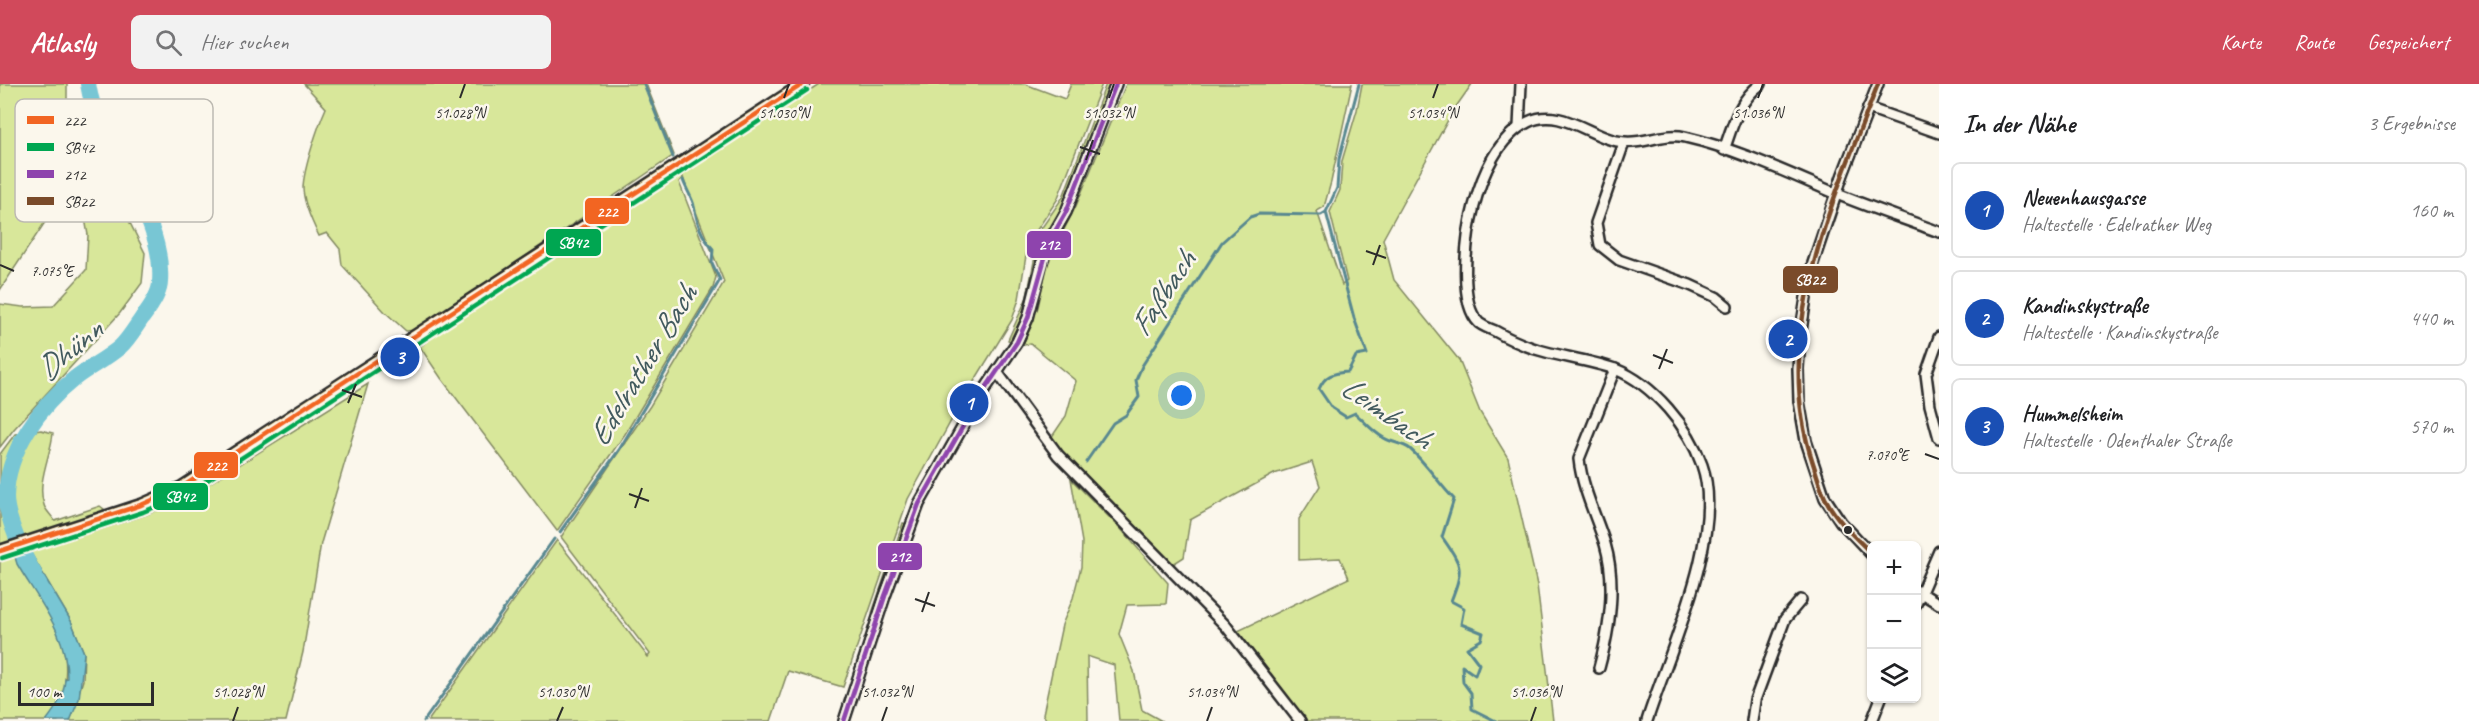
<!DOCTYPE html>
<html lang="de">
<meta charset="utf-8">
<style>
body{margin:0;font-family:Caveat,sans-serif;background:#f2f2f2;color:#202124}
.controls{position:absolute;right:18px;bottom:18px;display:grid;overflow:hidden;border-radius:9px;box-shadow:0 2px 4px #0004}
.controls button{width:54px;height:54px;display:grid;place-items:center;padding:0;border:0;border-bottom:2px solid #e0e0e0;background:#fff;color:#202124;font:30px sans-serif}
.scale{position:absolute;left:18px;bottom:15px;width:136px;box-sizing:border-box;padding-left:6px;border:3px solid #2b2b2b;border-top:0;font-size:16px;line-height:21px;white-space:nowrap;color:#2b2b2b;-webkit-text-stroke:4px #fbf7ec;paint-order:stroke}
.you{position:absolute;left:1182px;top:312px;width:21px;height:21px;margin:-15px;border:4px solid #fff;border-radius:50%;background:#1a73e8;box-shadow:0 0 0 9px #1a73e833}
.badge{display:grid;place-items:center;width:39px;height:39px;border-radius:50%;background:#d1495b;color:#fff;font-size:20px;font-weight:700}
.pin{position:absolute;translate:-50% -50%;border:3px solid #fff;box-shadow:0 2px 6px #0006}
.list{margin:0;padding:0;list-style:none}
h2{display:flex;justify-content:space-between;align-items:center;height:78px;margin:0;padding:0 24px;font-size:26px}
h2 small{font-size:20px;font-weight:400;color:#757577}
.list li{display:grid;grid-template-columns:39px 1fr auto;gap:18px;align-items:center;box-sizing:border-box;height:96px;margin:0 12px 12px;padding:0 12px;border:2px solid #e0e0e0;border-radius:9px}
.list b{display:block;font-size:22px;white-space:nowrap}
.list p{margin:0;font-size:20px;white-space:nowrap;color:#757577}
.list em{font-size:20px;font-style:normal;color:#757577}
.icon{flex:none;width:33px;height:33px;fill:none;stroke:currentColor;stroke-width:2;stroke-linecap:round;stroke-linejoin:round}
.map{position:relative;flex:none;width:1939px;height:637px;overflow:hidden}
header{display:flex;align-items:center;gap:36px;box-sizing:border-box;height:84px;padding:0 30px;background:#d1495b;color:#fff}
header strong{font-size:28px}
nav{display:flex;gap:33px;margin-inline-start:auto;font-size:21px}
.search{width:420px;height:54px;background:#f2f2f2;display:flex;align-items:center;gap:15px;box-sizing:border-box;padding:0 21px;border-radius:9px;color:#757577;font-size:22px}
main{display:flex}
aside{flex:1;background:#fff}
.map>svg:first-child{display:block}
.green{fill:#d8e79a;stroke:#828962;stroke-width:1.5}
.water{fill:#78c6d4;stroke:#598890;stroke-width:1.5}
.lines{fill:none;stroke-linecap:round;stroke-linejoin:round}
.stream{stroke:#598890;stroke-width:3}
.river{stroke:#78c6d4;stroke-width:16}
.minor-casing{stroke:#2b2b2b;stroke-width:14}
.major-casing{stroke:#2b2b2b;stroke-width:15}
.minor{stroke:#fbf7ec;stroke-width:9}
.major{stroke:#fedd96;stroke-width:10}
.bus-1-casing{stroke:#fbf7ec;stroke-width:9}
.bus-2-casing{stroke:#fbf7ec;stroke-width:9}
.bus-3-casing{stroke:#fbf7ec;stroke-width:9}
.bus-4-casing{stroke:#fbf7ec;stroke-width:9}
.bus-1{stroke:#f26522;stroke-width:4.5}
.bus-2{stroke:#00a651;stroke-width:4.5}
.bus-3{stroke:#8e44ad;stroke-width:4.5}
.bus-4{stroke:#7a4b2a;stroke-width:4.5}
.ticks{fill:none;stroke:#2b2b2b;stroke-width:2}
.bus-dot{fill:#2b2b2b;stroke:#fbf7ec;stroke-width:2}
.labels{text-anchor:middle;stroke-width:5;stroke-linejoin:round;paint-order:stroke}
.water-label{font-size:32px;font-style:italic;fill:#425a5e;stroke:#fbf7ec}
.key{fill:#fbf7ec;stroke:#bdbab2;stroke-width:1.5}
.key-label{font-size:16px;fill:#2b2b2b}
.ticks-label{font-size:15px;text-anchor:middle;fill:#2b2b2b;stroke:#fbf7ec;stroke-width:5;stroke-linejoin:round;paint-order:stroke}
.line-badge{stroke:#fbf7ec;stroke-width:2}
.badge-label{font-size:16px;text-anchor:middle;font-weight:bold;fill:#fff}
</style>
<header>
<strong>Atlasly</strong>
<div class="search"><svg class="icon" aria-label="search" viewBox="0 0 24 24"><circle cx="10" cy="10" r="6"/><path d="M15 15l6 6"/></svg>Hier suchen</div>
<nav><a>Karte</a><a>Route</a><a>Gespeichert</a></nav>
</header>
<main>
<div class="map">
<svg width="1939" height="637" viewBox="0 0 1939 637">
<rect width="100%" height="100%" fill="#fbf7ec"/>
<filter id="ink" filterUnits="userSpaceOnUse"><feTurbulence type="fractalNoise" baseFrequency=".0167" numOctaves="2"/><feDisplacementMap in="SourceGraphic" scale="12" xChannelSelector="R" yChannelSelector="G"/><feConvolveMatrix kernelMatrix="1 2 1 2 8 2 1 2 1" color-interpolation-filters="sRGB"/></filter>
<g filter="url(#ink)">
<g class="green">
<path d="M0,0H67V71L69,102L0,206Z"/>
<path d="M304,0H646L674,71L417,246L406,247L385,228L342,181L340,165L327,149L319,152C312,138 303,119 303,103C304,84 318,42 326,24Z"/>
<path d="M819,0H1025L1065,15L1071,0H1102L1057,116L1028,159L1019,215L1012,236L962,317L908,415L843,603L788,587L771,637H428L557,456L648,573L650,570L561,453L650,322L724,198L687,105L683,93L679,98L716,193L713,204L625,350L557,447L441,294L420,263L445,244Z"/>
<path d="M1106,0H1112L1026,225L1010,257L1008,256L1027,213L1038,157L1034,155L1063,113Z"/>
<path d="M1126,0H1352L1331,98L1324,123L1317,127L1342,201L1347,197L1330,128L1340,106L1342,77L1357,26L1362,0H1472L1453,27L1383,155L1394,196L1459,276L1480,328L1508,374L1537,501L1553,637H1307L1238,547L1349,494L1340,474L1299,476V435L1320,402L1312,378L1274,390L1190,436L1184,473L1170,482L1082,387L1063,370L1051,354L1066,332L1076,297L1031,260L1023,261L1038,223L1048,177L1076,122Z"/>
<path d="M775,23L441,242L446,237Z"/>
<path d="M99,77L145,169L142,199L120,229L14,345L0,363V220L23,223L53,222L86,186L88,151L83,123L86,94Z"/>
<path d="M368,300L321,459L303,568L286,637H70L83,596L84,569L71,537L30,468L146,431L183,416Z"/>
<path d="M41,346L53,349C51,371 36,399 44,421C45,426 52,432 55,437L100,422L104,425L98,430L0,462V370L15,350Z"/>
<path d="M1071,395L1120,444L1168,499L1166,520L1127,521L1119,550L1134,587L1142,626L1162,637H1119L1114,581L1087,572L1088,637H1047L1043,630L1062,541L1073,514L1081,483L1082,458Z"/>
<path d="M903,439L907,440L876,531L872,529Z"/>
<path d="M15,473C20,488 31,500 39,513C71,565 70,579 58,637H0V478Z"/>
</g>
<path class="water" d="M30,468L71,537L84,569L79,615L70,637H46C56,624 64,612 65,595L67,594C68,550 38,516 17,480L15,473Z"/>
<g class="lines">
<g class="stream">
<path d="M644,0L673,73"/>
<path d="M1359,0L1339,75L1337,104L1326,128L1354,234L1367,270L1356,272L1348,288C1333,289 1325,291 1319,305L1332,324L1346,333L1355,329C1364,337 1373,348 1384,354C1392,359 1403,359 1410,365C1427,380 1438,399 1454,415L1442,453C1462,482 1464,483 1451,517L1464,524L1461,540L1483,549L1481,556L1467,564L1479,580L1475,591L1462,582L1463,598L1471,609L1472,625L1496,637"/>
<path d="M1086,378L1113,339L1126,331L1139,313L1136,296L1142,282L1222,158L1250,133L1259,130L1321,131L1326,128"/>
<path d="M0,419L6,414"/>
<path d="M560,448L619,366L720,196L712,179L713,165C701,152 697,139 694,122C693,115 686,105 683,96"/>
<path d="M424,637L554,455"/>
</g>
<path class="river" d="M34,489C23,471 6,433 6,413C7,366 40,322 75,294C89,283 106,275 120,263C128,256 135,244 142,234C149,225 160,210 160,198C165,127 99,69 88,0"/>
<g class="minor-casing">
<g id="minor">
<path d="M1868,24L1939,49"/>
<path d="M1519,43L1521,0"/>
<path d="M1624,59L1596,139L1600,161L1619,176L1690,201L1716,213L1727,222"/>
<path d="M1724,66C1733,40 1739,16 1761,0"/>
<path d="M1939,253L1926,290L1930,321L1939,354"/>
<path d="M997,288L1058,371L1226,542L1300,637"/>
<path d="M1872,471L1841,438L1825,414L1806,357L1799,317L1798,285L1800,253L1810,188L1843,90L1878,0"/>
<path d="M1918,507L1939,520"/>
<path d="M1916,520L1939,467"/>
<path d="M1599,584C1610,544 1617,500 1605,460C1596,432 1582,404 1579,375L1615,285"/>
<path d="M844,637L885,512L919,420L979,314L1017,258L1028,234L1042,178L1050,156L1066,128L1116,0"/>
<path d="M1647,637C1668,570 1726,449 1702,381C1689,343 1653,300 1615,285C1595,278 1571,274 1550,269C1529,264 1514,258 1495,247C1490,245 1483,242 1479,239C1457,218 1467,148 1474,122C1482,91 1498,53 1528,38C1562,21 1594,57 1625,58C1644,60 1665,48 1685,53C1737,65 1788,89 1837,110C1871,124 1905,135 1939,148"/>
<path d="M1752,637L1755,616L1785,535L1801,516"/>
<path d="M1872,637L1881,614"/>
</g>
</g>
<g class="major-casing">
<path id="major" d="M0,467L141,421L182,403L803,0"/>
</g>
<use href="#minor" class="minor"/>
<use href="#major" class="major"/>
<g class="bus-1-casing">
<path id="bus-1" d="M0,467L141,421L182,403L803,0"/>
</g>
<g class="bus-2-casing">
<path id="bus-2" d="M2,474L143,428L186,410L807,6"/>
</g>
<g class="bus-3-casing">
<path id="bus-3" d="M844,637L885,512L919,420L979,314L1017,258L1028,234L1050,156L1066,128L1116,0"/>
</g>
<g class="bus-4-casing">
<path id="bus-4" d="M1872,470C1855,453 1836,436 1825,414C1820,403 1817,391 1813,379C1770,250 1832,120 1878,0"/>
</g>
<use href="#bus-1" class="bus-1"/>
<use href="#bus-2" class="bus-2"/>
<use href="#bus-3" class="bus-3"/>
<use href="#bus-4" class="bus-4"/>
</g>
</g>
<path class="ticks" d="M460,14L465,0M784,14L789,0M1109,14L1114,0M1433,14L1438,0M1758,14L1763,0M1080,63L1100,70M1086,76L1093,56M1366,167L1386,174M0,181L14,187M1373,181L1380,161M1653,271L1673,279M1659,285L1667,265M342,306L362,313M348,319L356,300M1925,370L1939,375M629,410L649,417M635,424L642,404M915,515L935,522M922,528L929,508M233,637L238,623M557,637L563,623M882,637L887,623M1207,637L1212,623M1531,637L1536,623"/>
<circle class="bus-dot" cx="1848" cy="446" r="5"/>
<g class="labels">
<g class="water-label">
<text transform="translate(1162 209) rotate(-57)" y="11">Faßbach</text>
<text transform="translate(69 265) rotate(-40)" y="11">Dhünn</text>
<text transform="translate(642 281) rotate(-59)" y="11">Edelrather Bach</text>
<text transform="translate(1387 328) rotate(35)" y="11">Leimbach</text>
</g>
</g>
<rect x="15" y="15" width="198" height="123" rx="9" class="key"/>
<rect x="27" y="32" width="27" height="8" fill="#f26522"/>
<rect x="27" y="59" width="27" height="8" fill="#00a651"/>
<rect x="27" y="86" width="27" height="8" fill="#8e44ad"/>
<rect x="27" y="113" width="27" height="8" fill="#7a4b2a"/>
<g class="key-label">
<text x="64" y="42">222</text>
<text x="64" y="69">SB42</text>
<text x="64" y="96">212</text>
<text x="64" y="123">SB22</text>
</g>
<g class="ticks-label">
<text x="460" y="34">51.028°N</text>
<text x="784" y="34">51.030°N</text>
<text x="1109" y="34">51.032°N</text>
<text x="1433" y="34">51.034°N</text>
<text x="1758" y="34">51.036°N</text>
<text x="52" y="192">7.075°E</text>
<text x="1887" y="376">7.070°E</text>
<text x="238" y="613">51.028°N</text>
<text x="563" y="613">51.030°N</text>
<text x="887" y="613">51.032°N</text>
<text x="1212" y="613">51.034°N</text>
<text x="1536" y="613">51.036°N</text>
</g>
<g class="line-badge">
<rect x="584" y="113" width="46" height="28" rx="6" fill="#f26522"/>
<rect x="545" y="144" width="57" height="29" rx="6" fill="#00a651"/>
<rect x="1026" y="146" width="46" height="29" rx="6" fill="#8e44ad"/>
<rect x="1782" y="181" width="57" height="29" rx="6" fill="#7a4b2a"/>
<rect x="193" y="367" width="46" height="28" rx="6" fill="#f26522"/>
<rect x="152" y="398" width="57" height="29" rx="6" fill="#00a651"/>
<rect x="877" y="458" width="46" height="29" rx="6" fill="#8e44ad"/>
</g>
<g class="badge-label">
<text x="607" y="133">222</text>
<text x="573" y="164">SB42</text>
<text x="1049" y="166">212</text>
<text x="1810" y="201">SB22</text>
<text x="216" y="387">222</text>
<text x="180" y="418">SB42</text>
<text x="900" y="478">212</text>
</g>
</svg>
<div class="controls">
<button>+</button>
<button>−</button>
<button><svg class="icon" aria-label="layers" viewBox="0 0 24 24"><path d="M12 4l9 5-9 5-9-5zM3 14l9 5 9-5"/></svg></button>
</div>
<div class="scale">100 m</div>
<div class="you"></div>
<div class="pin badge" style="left:969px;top:319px;background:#1a4fb4">1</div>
<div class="pin badge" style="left:1788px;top:255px;background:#1a4fb4">2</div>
<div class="pin badge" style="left:400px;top:273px;background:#1a4fb4">3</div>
</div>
<aside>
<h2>In der Nähe<small>3 Ergebnisse</small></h2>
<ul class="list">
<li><span class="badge" style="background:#1a4fb4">1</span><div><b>Neuenhausgasse</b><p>Haltestelle · Edelrather Weg</p></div><em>160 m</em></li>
<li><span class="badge" style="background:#1a4fb4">2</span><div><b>Kandinskystraße</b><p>Haltestelle · Kandinskystraße</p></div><em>440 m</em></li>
<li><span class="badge" style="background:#1a4fb4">3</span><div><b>Hummelsheim</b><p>Haltestelle · Odenthaler Straße</p></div><em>570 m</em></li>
</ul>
</aside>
</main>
